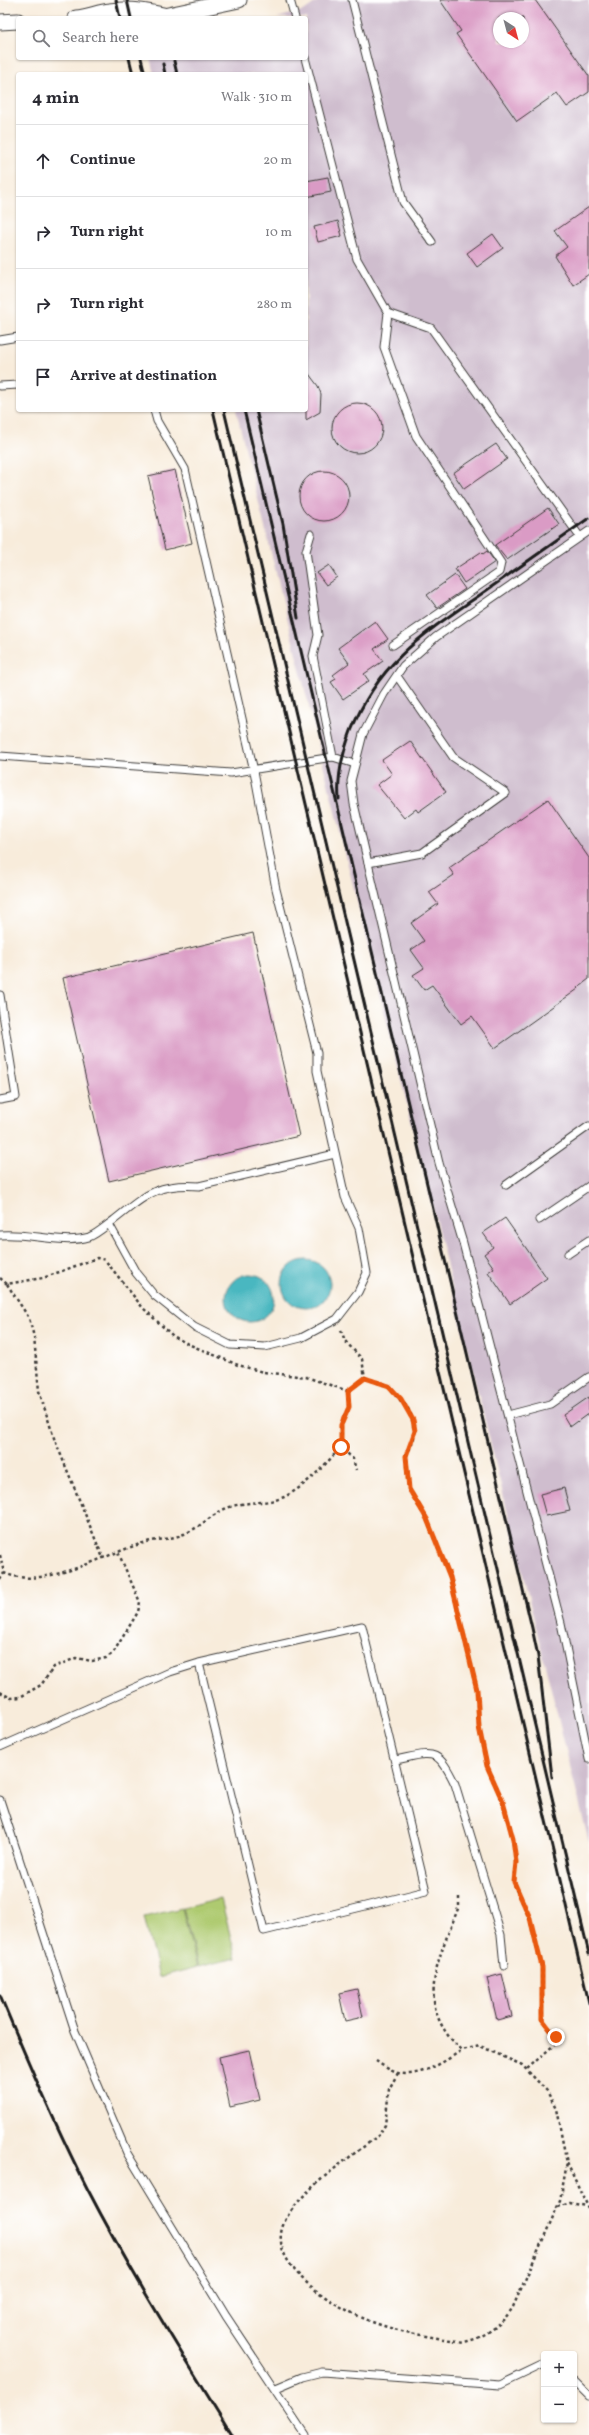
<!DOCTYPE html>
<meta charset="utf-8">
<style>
body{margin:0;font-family:Vollkorn,serif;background:#f2f2f3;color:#2b2b33}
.controls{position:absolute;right:12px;bottom:12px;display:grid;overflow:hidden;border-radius:4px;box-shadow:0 1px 3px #0004}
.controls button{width:36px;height:36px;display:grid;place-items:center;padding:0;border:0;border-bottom:1px solid #e1e1e2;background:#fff;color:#2b2b33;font:20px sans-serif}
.compass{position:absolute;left:493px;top:12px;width:36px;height:36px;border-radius:50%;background:#fff;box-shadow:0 1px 3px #0004;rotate:144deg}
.stop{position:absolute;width:12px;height:12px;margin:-9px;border:3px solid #ea580c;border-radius:50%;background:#fff}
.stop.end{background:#ea580c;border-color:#fff;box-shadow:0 1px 4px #0008}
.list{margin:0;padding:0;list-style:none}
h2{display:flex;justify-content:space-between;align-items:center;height:52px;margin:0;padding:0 16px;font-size:17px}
h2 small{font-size:13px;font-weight:400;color:#7c7c81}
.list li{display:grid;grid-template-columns:26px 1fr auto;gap:12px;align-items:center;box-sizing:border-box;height:72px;padding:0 16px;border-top:1px solid #e1e1e2}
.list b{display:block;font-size:15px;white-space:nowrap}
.list em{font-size:13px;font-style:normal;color:#7c7c81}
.icon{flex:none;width:22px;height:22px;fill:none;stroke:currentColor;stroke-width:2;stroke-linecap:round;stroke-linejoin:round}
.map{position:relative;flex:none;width:589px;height:2435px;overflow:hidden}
.search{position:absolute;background:#fff;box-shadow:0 1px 3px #0004;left:16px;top:16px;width:292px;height:44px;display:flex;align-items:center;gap:10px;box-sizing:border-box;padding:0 14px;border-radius:4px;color:#7c7c81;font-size:15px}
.panel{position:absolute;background:#fff;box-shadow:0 1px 3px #0004;left:16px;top:72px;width:292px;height:340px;border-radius:4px}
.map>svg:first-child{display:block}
.industrial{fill:#cfbdce;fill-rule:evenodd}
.green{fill:#aeca70;stroke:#657346}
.water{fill:#48b7c0;stroke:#326a6e}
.building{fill:#da9bc5;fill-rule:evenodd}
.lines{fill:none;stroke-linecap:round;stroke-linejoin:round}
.service-casing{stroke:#3d3b39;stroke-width:9}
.minor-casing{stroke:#3d3b39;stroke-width:17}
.path{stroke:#3d3b39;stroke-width:2.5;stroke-dasharray:3 3;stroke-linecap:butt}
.service{stroke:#fff;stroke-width:7}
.minor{stroke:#fff;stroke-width:15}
.rail{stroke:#1c1c1c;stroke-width:3}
.route{stroke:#ea580c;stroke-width:5}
</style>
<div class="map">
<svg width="589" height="2435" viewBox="0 0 589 2435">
<rect width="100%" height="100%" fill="#fff"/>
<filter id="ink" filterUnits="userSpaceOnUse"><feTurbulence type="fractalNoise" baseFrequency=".025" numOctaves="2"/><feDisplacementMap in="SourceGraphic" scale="8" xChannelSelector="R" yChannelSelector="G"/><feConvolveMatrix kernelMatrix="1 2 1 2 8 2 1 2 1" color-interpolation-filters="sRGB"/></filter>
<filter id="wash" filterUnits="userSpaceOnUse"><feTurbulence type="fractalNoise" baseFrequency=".012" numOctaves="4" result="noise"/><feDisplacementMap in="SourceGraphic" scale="16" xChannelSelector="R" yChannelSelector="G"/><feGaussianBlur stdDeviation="0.9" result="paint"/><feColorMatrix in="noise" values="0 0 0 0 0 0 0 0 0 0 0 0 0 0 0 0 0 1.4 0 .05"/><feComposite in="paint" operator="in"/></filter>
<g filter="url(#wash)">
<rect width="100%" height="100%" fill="#f8ecdb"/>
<path class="industrial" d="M319,0H589V1843L236,410H306V74H154L150,58H306V18H277L305,10ZM499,18H523V42H499Z"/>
<g class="green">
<path d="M221,1899L236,1958L198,1967L183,1908Z"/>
<path d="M182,1908L197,1967L159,1977L144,1917Z"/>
</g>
<g class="water">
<circle cx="306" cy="1284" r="24"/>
<circle cx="250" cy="1298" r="24"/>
</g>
<g id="blocks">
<g class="building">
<path d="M440,0H535L589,76V92L567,107L557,93L517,121L456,34L461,31ZM499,18H523V42H499Z"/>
<path d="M328,177L331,192L306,197V181Z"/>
<path d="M589,207V274L573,285L555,256L567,247L555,231Z"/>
<path d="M338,221L342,236L318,242L314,227Z"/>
<path d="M493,234L503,248L477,267L467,253Z"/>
<path d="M306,370L318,386L321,394L320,412L306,420Z"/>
<circle cx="357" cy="428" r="25"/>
<path d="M496,444L507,459L464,489L453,473Z"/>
<path d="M175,470L192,543L165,550L148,476Z"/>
<circle cx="324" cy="496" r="25"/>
<path d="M548,508L559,524L507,560L495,545Z"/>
<path d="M487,551L495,562L464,583L455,569L481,552L483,554Z"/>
<path d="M329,565L337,577L326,585L317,573Z"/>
<path d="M455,575L465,589L437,608L427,595Z"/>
<path d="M375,621L388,639L374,649L383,661L364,674L369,681L343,699L331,682L336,679L333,675L349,663L338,648Z"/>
<path d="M410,741L446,792L418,812L416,809L404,818L377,785L392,774L382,760Z"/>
<path d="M548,799L589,858V979L577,988L578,989L495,1048L472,1016L461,1024L432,985L424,990L413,975L424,968L411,950L424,941L411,923L438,904L429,892L454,875L449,868Z"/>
<path d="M253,933L299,1136L109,1181L63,978Z"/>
<path d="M505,1218L547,1278L510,1304L488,1272L494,1268L484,1254L493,1247L483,1233Z"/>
<path d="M589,1397V1413L570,1427L563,1415Z"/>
<path d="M564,1488L570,1511L546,1516L540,1494Z"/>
<path d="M502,1974L512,2016L497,2020L487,1978Z"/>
<path d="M357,1989L363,2017L345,2021L339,1993Z"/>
<path d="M249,2050L260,2100L230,2107L219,2057Z"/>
</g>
</g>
</g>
<g filter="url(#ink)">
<use href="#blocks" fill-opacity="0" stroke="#3d3b39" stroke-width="1"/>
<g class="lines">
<g class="service-casing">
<g id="service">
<path d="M290,0L295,18"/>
<path d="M352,0L403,202L432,242"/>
<path d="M305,58L357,259L388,313L384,347L416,436L501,563L499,572L393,645"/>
<path d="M388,313L431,328L580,537"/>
<path d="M0,340L18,337"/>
<path d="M0,386L18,385"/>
<path d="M589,531L436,637L403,666L384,694L363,734L351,781L354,804L439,1163L463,1243L561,1623L589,1759"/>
<path d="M311,534L306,551L318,635L313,656L333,757L355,764"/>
<path d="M0,756L231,773L333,757"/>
<path d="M368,863L422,853L506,793L453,757L397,676"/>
<path d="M0,995L16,1097L0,1100"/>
<path d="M506,1185L589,1126"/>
<path d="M539,1220L589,1186"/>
<path d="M109,1224L136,1273L154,1295L194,1327L230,1345L265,1347L301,1338L337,1319L358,1292L367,1273L359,1228L345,1197L317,1071V1053L276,889L254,771L185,469L157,421L154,410"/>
<path d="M0,1235C27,1232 63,1245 89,1237C97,1234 107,1225 114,1220C146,1195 156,1183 199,1186L335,1154"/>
<path d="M568,1254L589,1240"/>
<path d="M508,1415L550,1404L589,1377"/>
<path d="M0,1747L170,1672L199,1663L362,1626L426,1891L264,1931L199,1663"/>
<path d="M395,1760C432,1753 437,1746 455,1784L501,1935L504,1966"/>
<path d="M0,1800L75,2031L127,2153L226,2316L305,2435"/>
<path d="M574,2381L589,2396"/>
<path d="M276,2388L302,2377L322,2372L500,2385L544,2364"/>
</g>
</g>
<g class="minor-casing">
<g id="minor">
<path d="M76,18C89,17 98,12 110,11C128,8 146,11 163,15"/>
<path d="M154,18L239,0"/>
<path d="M0,22L18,21"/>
</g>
</g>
<g class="path">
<path d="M0,1278L7,1284L43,1278L97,1258L105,1260L143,1308L173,1336L188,1344L238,1365L263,1372L306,1377L348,1391"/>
<path d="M7,1284L29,1318L34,1337L39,1391L54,1438L103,1558"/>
<path d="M341,1330L345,1341L362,1359L365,1378L348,1391L349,1407L341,1425V1447L353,1459L356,1470"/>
<path d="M365,1378L389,1386L408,1409L413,1421L415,1431L413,1441L406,1456L409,1489L427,1519L450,1577L477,1690L479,1727L487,1766L503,1802L513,1839L516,1862L514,1882L530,1919L542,1967V2019L556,2037V2043L526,2070"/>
<path d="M0,1555L4,1573C44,1590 101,1556 140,1544C154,1539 170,1540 184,1534C202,1527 214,1511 233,1506C250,1501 268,1504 284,1497C305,1487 326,1464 341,1447"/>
<path d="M0,1580L4,1573"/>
<path d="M0,1692L11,1698L20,1697L41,1685L54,1667L76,1658L92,1661L106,1658L113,1653L138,1612L140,1602L118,1552"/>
<path d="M459,1897V1906C445,1944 419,1990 444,2029C448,2037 456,2044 462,2050L480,2046L522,2065L547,2091L556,2109L567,2163L589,2209"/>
<path d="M376,2061C382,2065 390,2071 398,2073C420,2078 444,2062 462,2050"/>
<path d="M398,2073L389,2089L385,2125L379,2135C351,2157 298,2191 284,2223C263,2269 349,2316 384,2326C409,2334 437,2338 464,2342C484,2338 502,2325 513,2307L560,2201L567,2163"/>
<path d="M558,2207L570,2203L587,2206"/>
</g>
<use href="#service" class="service"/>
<use href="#minor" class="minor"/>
<g class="rail">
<path d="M116,0L120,18"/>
<path d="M127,0L131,18"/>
<path d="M129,58L133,74"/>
<path d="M141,58L145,74"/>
<path d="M174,61L177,74"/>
<path d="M163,64L165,74"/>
<path d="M213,410L589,2003"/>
<path d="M224,410L589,1954"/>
<path d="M244,410L532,1628L538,1656L552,1777"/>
<path d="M256,410L283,524L298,618"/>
<path d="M339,799C337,776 343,752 351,731C380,659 427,632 487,590C521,566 555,542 589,518"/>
<path d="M0,1995C27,2060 55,2125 87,2188C131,2273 182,2354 232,2435"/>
</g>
</g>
</g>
<g class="lines" filter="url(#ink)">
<path class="route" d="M341,1447V1425L349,1407L348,1391L365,1378L389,1386L401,1399L413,1420L415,1431L406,1456L409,1489L427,1519L450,1577L477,1690L479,1727L487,1766L503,1802L513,1839L516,1862L514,1882L530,1918L542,1967V2019L556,2037"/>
</g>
</svg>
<div class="controls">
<button>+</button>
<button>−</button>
</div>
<svg class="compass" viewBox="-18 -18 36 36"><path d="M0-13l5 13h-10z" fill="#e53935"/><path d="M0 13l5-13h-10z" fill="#7c7c81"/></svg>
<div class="stop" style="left:341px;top:1447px"></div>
<div class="stop end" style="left:556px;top:2037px"></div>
<div class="search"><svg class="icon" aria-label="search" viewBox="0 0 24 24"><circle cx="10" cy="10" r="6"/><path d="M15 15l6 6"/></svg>Search here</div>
<section class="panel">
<h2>4 min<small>Walk · 310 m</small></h2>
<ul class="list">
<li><svg class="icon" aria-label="ahead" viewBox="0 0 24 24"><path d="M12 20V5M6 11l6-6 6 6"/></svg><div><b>Continue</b></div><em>20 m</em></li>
<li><svg class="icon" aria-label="right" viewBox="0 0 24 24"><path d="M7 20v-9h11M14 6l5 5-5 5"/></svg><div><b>Turn right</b></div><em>10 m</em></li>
<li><svg class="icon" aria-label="right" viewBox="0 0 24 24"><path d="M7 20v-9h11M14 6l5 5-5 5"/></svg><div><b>Turn right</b></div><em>280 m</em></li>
<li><svg class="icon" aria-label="arrive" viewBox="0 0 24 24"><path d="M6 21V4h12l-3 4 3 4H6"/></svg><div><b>Arrive at destination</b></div></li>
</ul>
</section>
</div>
